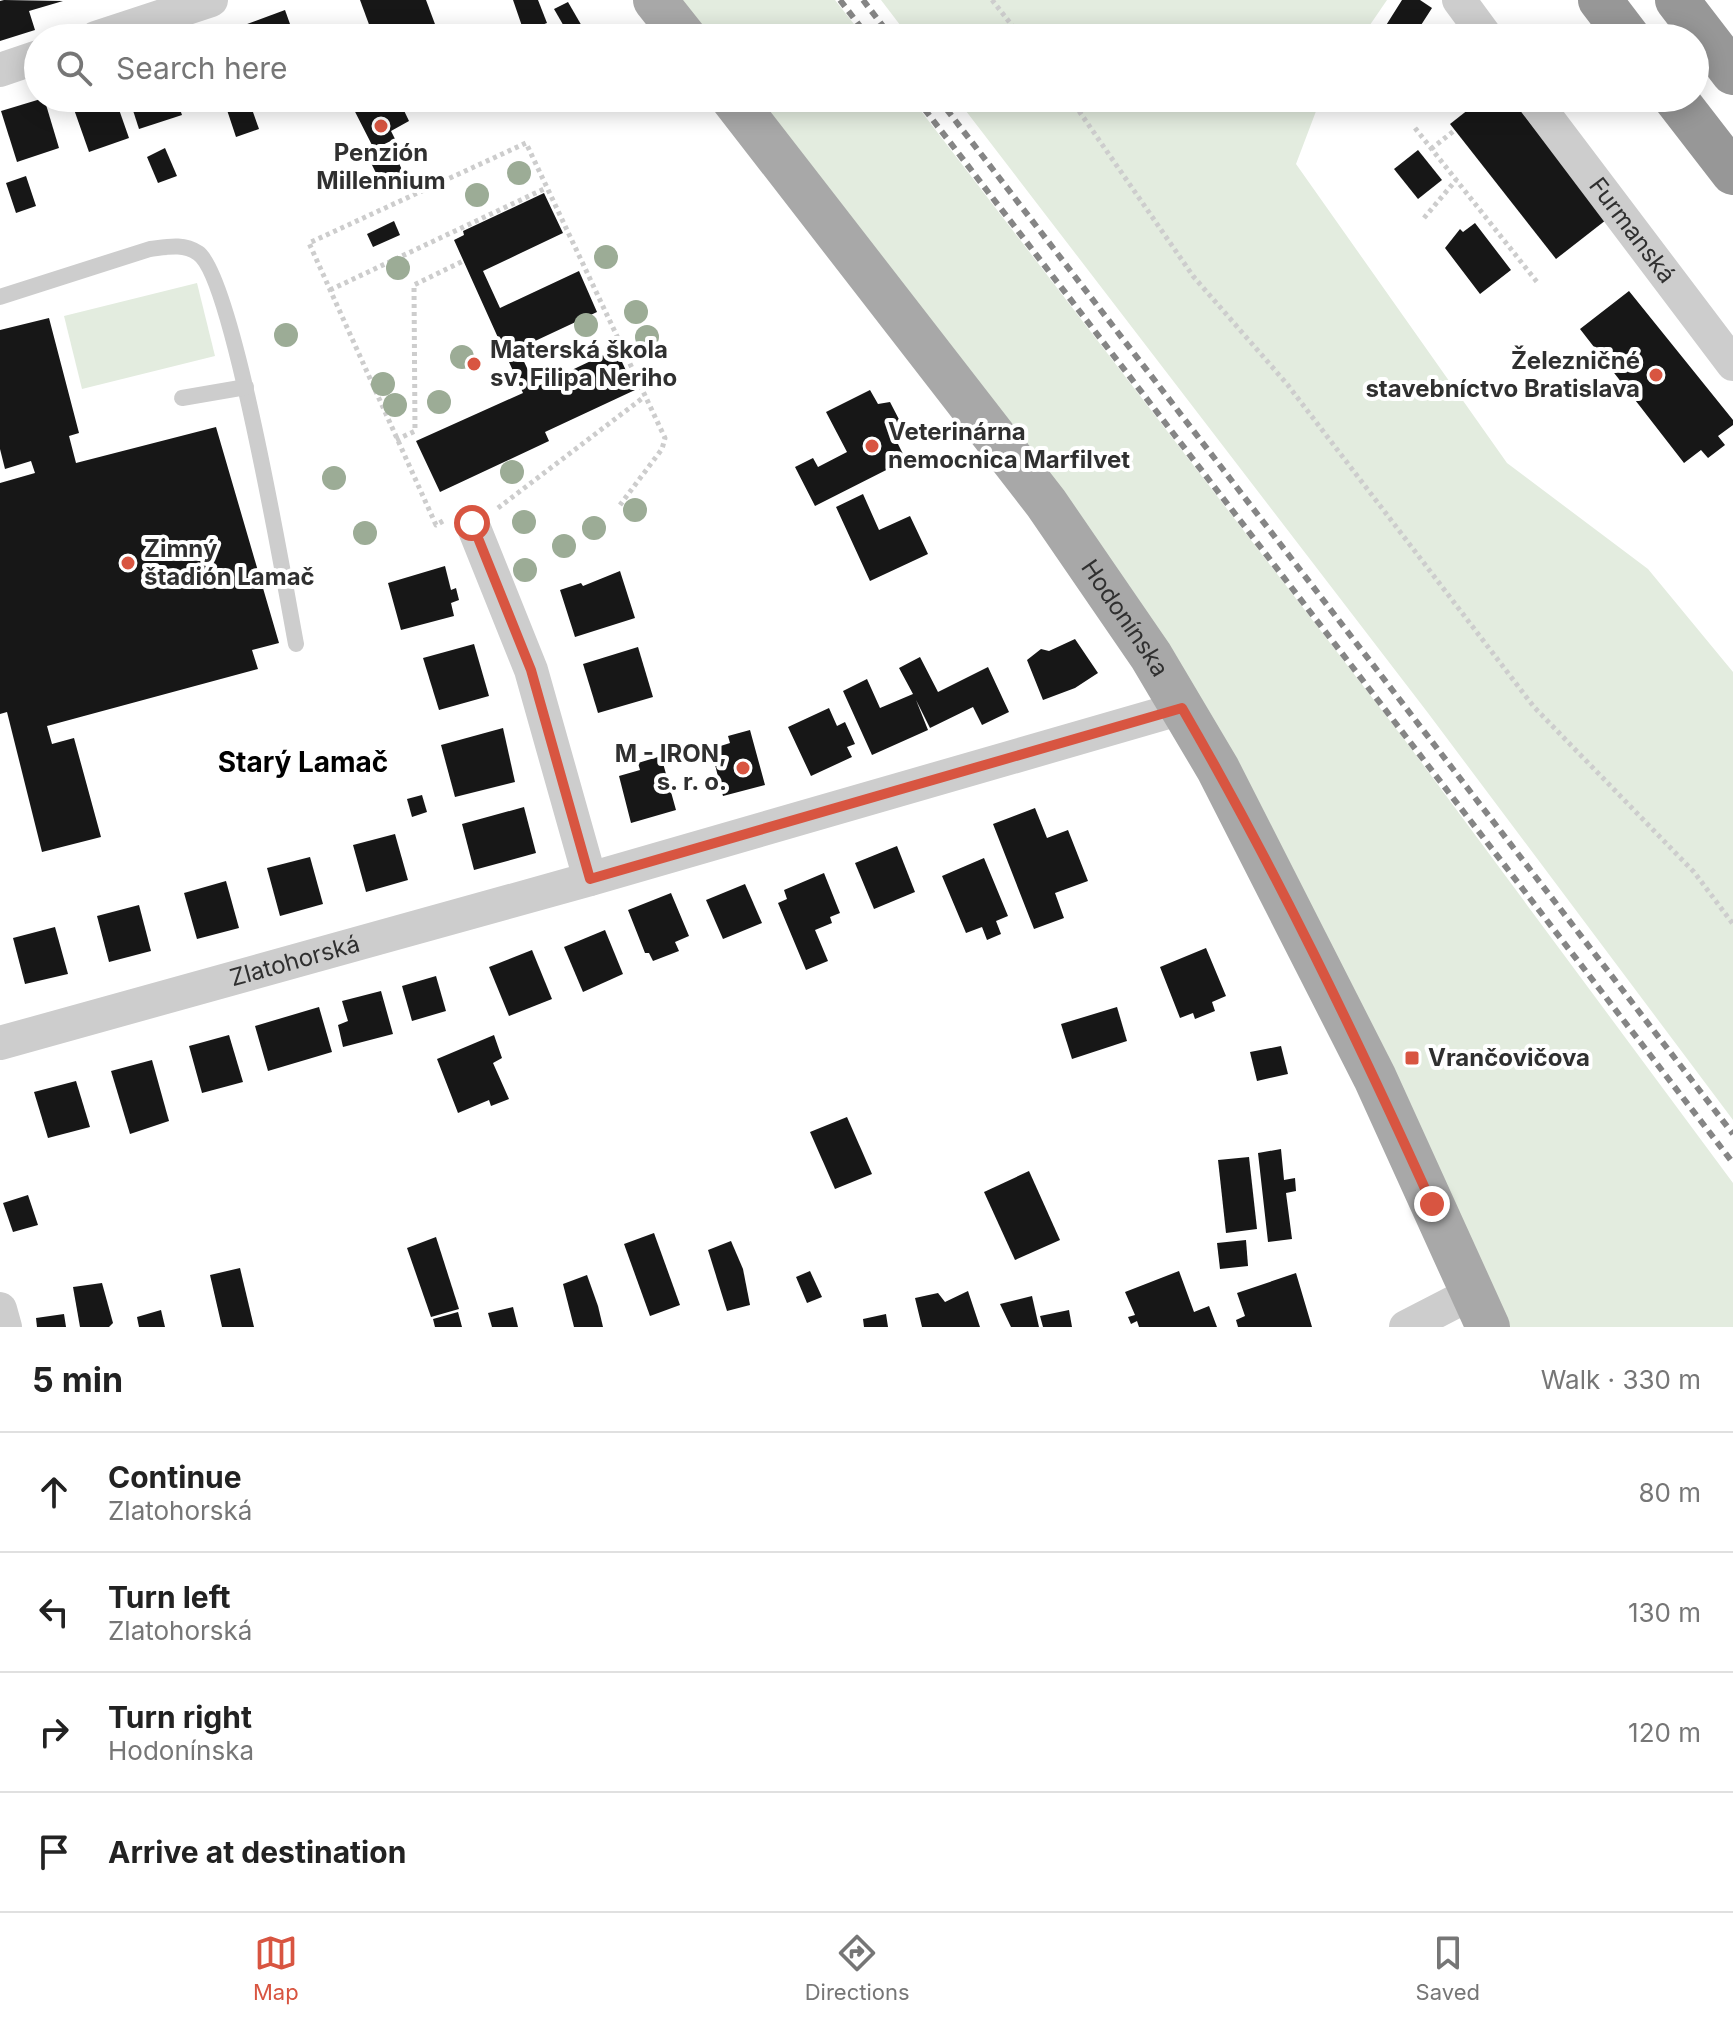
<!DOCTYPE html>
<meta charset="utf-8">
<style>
body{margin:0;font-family:Inter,sans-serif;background:#f6f6f6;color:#222}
.stop{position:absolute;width:24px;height:24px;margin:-18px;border:6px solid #d85541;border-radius:50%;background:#fff}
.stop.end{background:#d85541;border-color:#fff;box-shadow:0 2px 8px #0008}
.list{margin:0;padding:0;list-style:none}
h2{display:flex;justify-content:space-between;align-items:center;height:104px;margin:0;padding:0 32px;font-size:34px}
h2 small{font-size:26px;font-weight:400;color:#767676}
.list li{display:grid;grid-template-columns:52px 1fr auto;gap:24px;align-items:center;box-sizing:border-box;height:120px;padding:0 32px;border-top:2px solid #e0e0e0}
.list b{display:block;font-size:30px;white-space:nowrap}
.list p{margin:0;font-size:26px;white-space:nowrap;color:#767676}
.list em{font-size:26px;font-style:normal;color:#767676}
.icon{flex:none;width:44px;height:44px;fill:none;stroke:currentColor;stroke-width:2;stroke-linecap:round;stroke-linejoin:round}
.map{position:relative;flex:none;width:1733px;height:1327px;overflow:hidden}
.search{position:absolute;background:#fff;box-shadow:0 4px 20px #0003;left:24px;right:24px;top:24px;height:88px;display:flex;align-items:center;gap:20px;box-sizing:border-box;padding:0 28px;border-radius:44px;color:#767676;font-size:30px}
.sheet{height:584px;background:#fff}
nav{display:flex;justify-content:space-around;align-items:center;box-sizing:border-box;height:112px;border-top:2px solid #e0e0e0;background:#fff;font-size:22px;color:#767676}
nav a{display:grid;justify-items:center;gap:4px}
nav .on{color:#d85541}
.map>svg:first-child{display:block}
.green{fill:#e3ecdf}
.building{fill:#171717}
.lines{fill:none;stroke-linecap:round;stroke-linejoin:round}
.path{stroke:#cdcdcd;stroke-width:5;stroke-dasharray:4 4;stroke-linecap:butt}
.lane{stroke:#cdcdcd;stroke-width:16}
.street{stroke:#cdcdcd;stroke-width:34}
.primary{stroke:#a8a8a8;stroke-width:44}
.highway{stroke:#979797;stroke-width:44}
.rail{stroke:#858585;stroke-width:6;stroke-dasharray:8 6;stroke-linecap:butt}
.tree{fill:#9cac96}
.route{stroke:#d85541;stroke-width:10}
.poi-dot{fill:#d85541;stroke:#fff;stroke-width:3}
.labels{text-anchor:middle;stroke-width:8;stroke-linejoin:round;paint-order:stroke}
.poi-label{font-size:24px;font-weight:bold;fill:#303030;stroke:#fff;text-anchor:start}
.street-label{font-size:24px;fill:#303030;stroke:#fff}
.quarter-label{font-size:28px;font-weight:bold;fill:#000;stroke:#fff}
</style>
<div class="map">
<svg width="1733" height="1327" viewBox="0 0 1733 1327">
<rect width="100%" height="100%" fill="#fff"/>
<g class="green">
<path d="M655,0H835L865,38H685Z"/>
<path d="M881,0H1387L1361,38H910Z"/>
<path d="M732,98H911L1407,743L1733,1183V1327H1488L1218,769Z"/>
<path d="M956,98H1321L1296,164L1507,463L1648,569L1733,672V1120L1428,713Z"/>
<path d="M197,283L215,356L82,389L64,316Z"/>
</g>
<g class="building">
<path d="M360,0H426L439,35L430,38H374Z"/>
<path d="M513,0H538L547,23L524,32Z"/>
<path d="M1402,0H1420L1432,8L1414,36L1416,38H1378Z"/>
<path d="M0,1L4,0L63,1L29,11L35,30L0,41Z"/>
<path d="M568,2L583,28L569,35L554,9Z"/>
<path d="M285,10L295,38H244L239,27Z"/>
<path d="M225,29L228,38H202V37Z"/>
<path d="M44,98L59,148L17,162L1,111Z"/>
<path d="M70,98H115L129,138L89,152Z"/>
<path d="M129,98H176L182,115L139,129Z"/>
<path d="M223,98H248L259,129L236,137Z"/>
<path d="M348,98H398L409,121L391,131L395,139L374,149Z"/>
<path d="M1483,98H1511L1606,220L1556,259L1450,124Z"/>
<path d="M165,148L177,176L158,183L147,157Z"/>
<path d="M393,150L403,172L381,183L370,161Z"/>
<path d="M1418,150L1442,180L1418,199L1394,169Z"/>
<path d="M26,176L36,206L16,213L6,183Z"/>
<path d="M544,193L563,233L483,271L500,308L579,271L597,312L518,349L536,387L616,349L635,390L545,432L549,441L440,492L416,441L523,393L454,240L464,235L463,231Z"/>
<path d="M394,221L400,235L373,247L367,234Z"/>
<path d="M1475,223L1511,270L1480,294L1445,248L1460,229L1463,232Z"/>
<path d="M1629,291L1733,420V425L1718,436L1725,445L1708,458L1701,450L1684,463L1580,329Z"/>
<path d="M49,318L79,433L69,436L76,463L216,427L279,643L252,650L258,669L47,726L52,744L74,738L101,837L42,852L7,712L0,714V483L35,473L31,461L5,469L0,449V330Z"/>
<path d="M870,390L878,404L890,402L905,431L896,440L906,460L815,506L795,467L813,458L818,467L847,452L826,412Z"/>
<path d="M863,494L879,530L910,516L928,554L870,581L836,507Z"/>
<path d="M445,566L451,590L456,588L459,600L451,603L454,616L401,630L388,583Z"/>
<path d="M620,571L635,618L575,637L560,590L581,583L583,586Z"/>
<path d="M1075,639L1098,673L1075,688L1043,700L1027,660L1041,649L1049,651Z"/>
<path d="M474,644L489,696L439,710L423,658Z"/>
<path d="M638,647L653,697L598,713L583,664Z"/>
<path d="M920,657L938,692L988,667L1009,712L982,725L973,707L930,728L916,700L928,730L872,755L843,691L867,679L880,708L913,694L899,668Z"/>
<path d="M829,708L837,726L845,722L855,744L847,747L852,757L811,776L788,727Z"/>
<path d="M503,728L515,782L455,797L441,745Z"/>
<path d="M750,730L765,785L723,796L711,749L730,743L728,736Z"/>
<path d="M661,756L676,810L631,823L619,776L640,770L638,763Z"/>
<path d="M422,795L427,812L412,817L407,799Z"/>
<path d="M524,807L536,853L474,870L462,824Z"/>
<path d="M1035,808L1047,838L1068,830L1088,881L1055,893L1064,918L1034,929L993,824Z"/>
<path d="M395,834L408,880L366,892L353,845Z"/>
<path d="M897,846L915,892L874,909L855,863Z"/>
<path d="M310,857L323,904L280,916L267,868Z"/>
<path d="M984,858L1008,916L996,921L1001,934L987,940L982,927L966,933L942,876Z"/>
<path d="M824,873L840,913L830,917L832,923L815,930L828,961L806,970L778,903L787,899L784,890Z"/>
<path d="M226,881L239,928L197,939L184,893Z"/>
<path d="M745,884L762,923L723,939L706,900Z"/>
<path d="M671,893L689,936L675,942L679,951L653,961L649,953H645L628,910Z"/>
<path d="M139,905L151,951L109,962L97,916Z"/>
<path d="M55,927L68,974L25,984L13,938Z"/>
<path d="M605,930L623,974L583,992L564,947Z"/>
<path d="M1206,948L1226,996L1212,1002L1215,1011L1195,1019L1193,1013L1180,1018L1160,967Z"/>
<path d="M532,950L552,999L509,1016L489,967Z"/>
<path d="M436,976L446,1011L412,1021L402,986Z"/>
<path d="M381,991L393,1034L343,1047L338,1025L348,1021L342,1001Z"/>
<path d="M319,1007L332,1052L268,1071L255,1026Z"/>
<path d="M1117,1007L1127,1041L1072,1059L1061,1024Z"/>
<path d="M229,1035L243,1082L202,1093L189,1046Z"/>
<path d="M494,1035L502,1058L493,1063L509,1099L491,1106L489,1100L458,1113L437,1059Z"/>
<path d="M1281,1046L1288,1074L1257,1081L1250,1052Z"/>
<path d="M152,1060L169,1121L130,1134L111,1071Z"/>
<path d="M76,1081L90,1127L48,1138L34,1092Z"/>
<path d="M847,1117L872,1174L835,1189L810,1132Z"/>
<path d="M1281,1149L1284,1180L1295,1178L1296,1191L1286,1193L1292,1239L1268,1242L1258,1153Z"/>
<path d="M1249,1157L1257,1229L1226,1233L1218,1160Z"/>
<path d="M1029,1171L1060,1240L1015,1260L984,1192Z"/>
<path d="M28,1195L38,1225L13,1232L3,1203Z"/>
<path d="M654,1233L680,1305L650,1316L624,1244Z"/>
<path d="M436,1237L459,1309L431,1317L407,1248Z"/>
<path d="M1246,1240L1248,1266L1220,1269L1217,1243Z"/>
<path d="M731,1241L743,1269L750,1305L727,1311L708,1250Z"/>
<path d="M240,1268L254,1327H222L210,1275Z"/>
<path d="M810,1271L822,1297L807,1303L796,1277Z"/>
<path d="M1179,1271L1194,1312L1209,1306L1217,1327H1139L1137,1321L1131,1324L1128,1317L1135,1315L1125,1292Z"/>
<path d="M1296,1273L1312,1327H1238L1236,1320L1245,1316L1237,1293Z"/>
<path d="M587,1275L598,1306L603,1327H574L563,1284Z"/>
<path d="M102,1283L113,1323L109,1327H80L73,1287Z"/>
<path d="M968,1291L980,1327H922L915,1298L938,1293L945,1302Z"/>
<path d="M1032,1296L1039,1327H1011L1000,1304Z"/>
<path d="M513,1307L518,1327H492L488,1313Z"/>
<path d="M161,1310L165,1327H139L137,1317Z"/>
<path d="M1069,1310L1072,1327H1043L1040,1316Z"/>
<path d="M458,1312L462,1327H435L433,1319Z"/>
<path d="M64,1314L66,1327H37L36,1318Z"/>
<path d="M886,1314L888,1327H864L863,1319Z"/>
</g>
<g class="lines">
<g class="path">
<path d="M992,0L1022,38"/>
<path d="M1070,98L1193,276L1287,384L1534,707L1694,872L1733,924"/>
<path d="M1415,128L1537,282"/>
<path d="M1431,149L1455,130"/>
<path d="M1424,218L1456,180"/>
<path d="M330,290L546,188"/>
<path d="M396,440L415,431L414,285L463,261"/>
<path d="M498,508L644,397"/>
<path d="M443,521L436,525L309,243L526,143L665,438L662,449L620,505"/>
</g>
<g class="lane">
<path d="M0,297L150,249C167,247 183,243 198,253C233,276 285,586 296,644"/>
<path d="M182,398L246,387"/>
</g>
<g class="street">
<path d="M1459,0L1487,38"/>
<path d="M96,38L211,0"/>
<path d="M0,70L38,57"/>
<path id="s1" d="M1532,98L1733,364"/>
<path d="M472,523L531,670L590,879"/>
<path id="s2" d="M0,1043L590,879L1182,708"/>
<path d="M0,1309L5,1327"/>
<path d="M1406,1327L1472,1293"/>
</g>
<g class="primary">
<path d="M655,0L685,38"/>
<path id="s3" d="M732,98L1046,503L1151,656L1218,769L1375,1078L1488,1327"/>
</g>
<g class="highway">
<path d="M1600,0L1629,38"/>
<path d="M1677,0L1733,73"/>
<path d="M1675,98L1733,173"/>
</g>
<g class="rail">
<path d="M840,0L869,38"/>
<path d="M863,0L892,38"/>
<path d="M916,98L1733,1163"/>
<path d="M938,98L1733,1134"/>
</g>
</g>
<g class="tree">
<circle cx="519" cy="173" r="12"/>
<circle cx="477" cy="195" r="12"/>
<circle cx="606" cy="257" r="12"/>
<circle cx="398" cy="268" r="12"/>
<circle cx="636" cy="312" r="12"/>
<circle cx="586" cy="325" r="12"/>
<circle cx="286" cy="335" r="12"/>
<circle cx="647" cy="337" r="12"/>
<circle cx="462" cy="357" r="12"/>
<circle cx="383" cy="384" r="12"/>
<circle cx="439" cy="402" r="12"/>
<circle cx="395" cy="405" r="12"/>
<circle cx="512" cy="472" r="12"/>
<circle cx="334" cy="478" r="12"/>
<circle cx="635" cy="510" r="12"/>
<circle cx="524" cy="522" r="12"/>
<circle cx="594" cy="528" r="12"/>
<circle cx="365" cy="533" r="12"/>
<circle cx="564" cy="546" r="12"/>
<circle cx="525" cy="570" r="12"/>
</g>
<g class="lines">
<path class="route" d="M472,523L531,670L590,879L1182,708C1275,868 1356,1036 1432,1204"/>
</g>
<g class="poi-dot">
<circle cx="381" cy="126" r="8"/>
<circle cx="474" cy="364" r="8"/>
<circle cx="1656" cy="375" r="8"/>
<circle cx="872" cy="446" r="8"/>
<circle cx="128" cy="563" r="8"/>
<circle cx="743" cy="768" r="8"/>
<rect x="1404" y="1050" width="16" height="16" rx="4"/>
</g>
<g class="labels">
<g class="poi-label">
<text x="381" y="161" text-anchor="middle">Penzión<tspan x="381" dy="28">Millennium</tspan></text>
<text x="490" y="358">Materská škola<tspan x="490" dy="28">sv. Filipa Neriho</tspan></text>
<text x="1640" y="369" text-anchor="end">Železničné<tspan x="1640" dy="28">stavebníctvo Bratislava</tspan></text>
<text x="888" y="440">Veterinárna<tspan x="888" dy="28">nemocnica Marfilvet</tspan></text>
<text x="144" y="557">Zimný<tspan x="144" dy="28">štadión Lamač</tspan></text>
<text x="727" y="762" text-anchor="end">M - IRON,<tspan x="727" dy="28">s. r. o.</tspan></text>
<text x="1428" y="1066">Vrančovičova</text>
</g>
<g class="street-label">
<text dy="8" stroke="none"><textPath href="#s1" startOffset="166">Furmanská</textPath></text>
<text dy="8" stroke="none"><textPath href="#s3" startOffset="652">Hodonínska</textPath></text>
<text dy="8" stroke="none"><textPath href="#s2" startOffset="306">Zlatohorská</textPath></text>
</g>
<g class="quarter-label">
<text x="303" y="772">Starý Lamač</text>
</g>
</g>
</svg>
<div class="stop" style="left:472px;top:523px"></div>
<div class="stop end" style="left:1432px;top:1204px"></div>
<div class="search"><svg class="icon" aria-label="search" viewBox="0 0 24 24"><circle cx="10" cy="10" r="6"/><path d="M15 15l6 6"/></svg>Search here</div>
</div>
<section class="sheet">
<h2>5 min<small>Walk · 330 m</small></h2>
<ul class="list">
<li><svg class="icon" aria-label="ahead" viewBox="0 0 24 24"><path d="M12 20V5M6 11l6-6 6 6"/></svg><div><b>Continue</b><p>Zlatohorská</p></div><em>80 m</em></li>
<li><svg class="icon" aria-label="left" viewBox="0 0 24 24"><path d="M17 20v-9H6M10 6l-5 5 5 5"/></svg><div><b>Turn left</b><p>Zlatohorská</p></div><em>130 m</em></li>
<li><svg class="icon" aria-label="right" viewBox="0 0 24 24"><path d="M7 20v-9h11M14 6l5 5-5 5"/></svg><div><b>Turn right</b><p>Hodonínska</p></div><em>120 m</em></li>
<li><svg class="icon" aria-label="arrive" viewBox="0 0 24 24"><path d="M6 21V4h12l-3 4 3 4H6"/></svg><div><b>Arrive at destination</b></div></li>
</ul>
</section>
<nav>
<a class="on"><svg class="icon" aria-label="map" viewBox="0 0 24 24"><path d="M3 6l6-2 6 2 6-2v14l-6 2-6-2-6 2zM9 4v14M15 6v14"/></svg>Map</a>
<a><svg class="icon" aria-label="directions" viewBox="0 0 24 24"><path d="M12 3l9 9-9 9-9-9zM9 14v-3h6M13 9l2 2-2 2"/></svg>Directions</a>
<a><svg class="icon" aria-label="saved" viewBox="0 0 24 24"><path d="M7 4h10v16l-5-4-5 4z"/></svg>Saved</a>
</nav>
